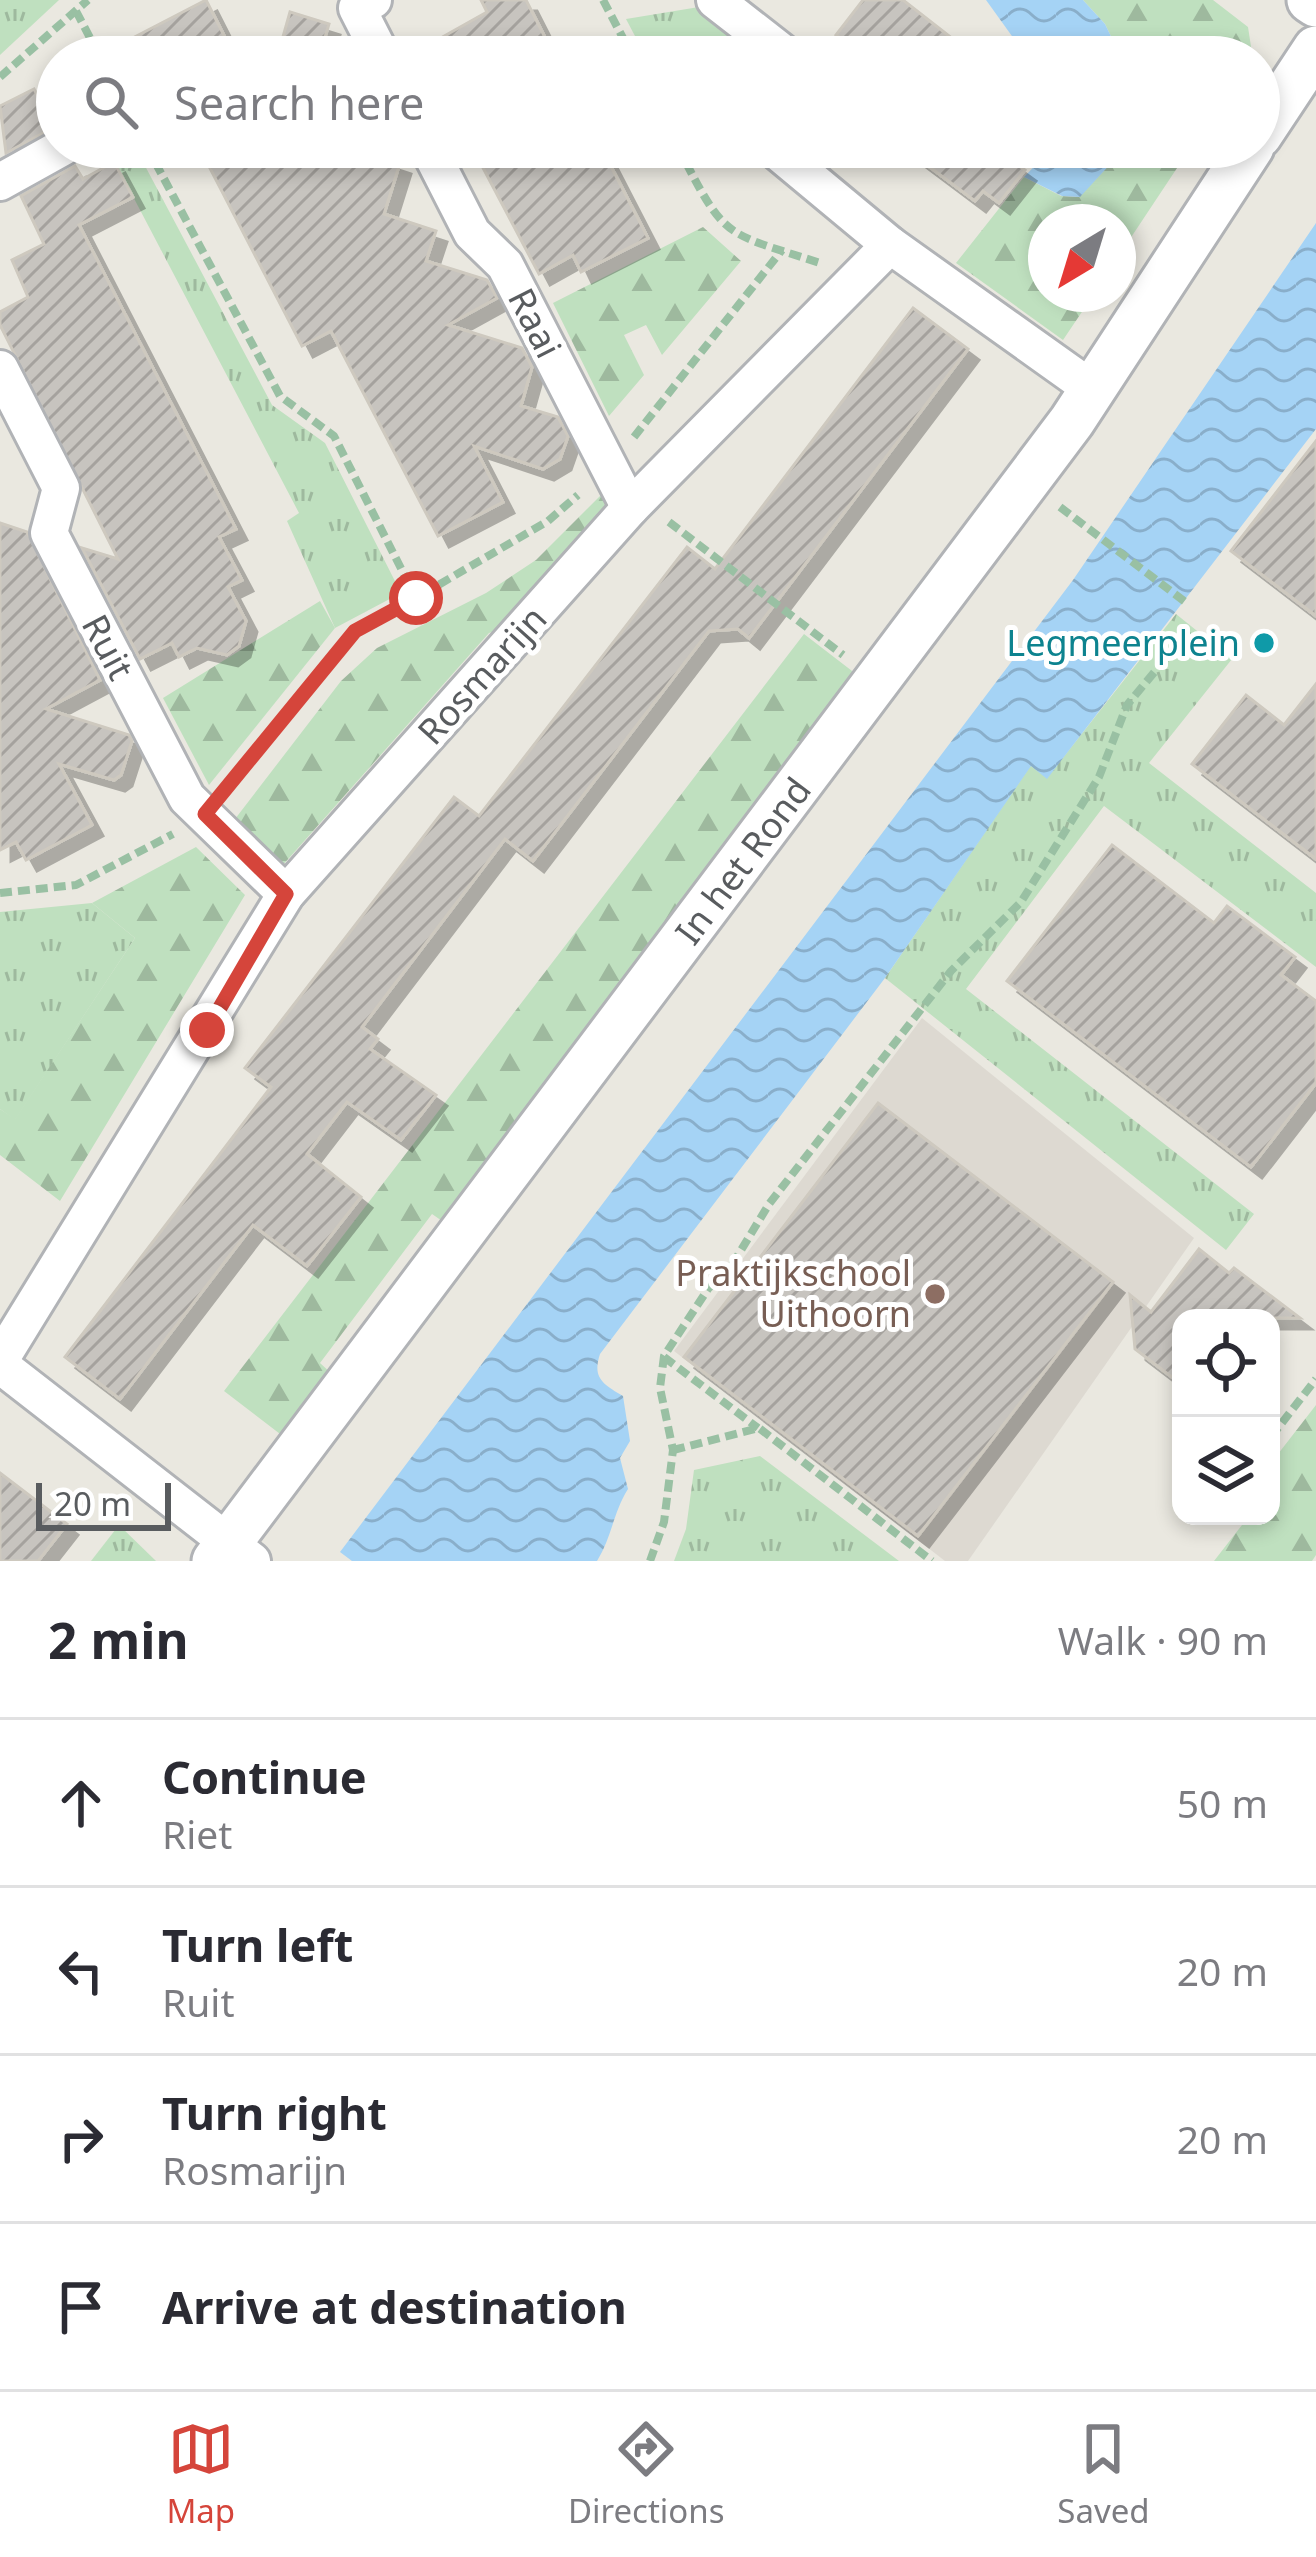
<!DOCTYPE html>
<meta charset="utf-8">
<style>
body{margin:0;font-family:"Noto Sans",sans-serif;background:#f2f2f3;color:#2b2b33}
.controls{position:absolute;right:36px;bottom:36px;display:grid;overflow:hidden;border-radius:24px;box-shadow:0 6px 18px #0003}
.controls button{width:108px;height:108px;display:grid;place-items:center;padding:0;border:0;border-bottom:3px solid #e1e1e2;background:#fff;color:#2b2b33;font:60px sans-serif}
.compass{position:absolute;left:1028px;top:204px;width:108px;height:108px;border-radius:50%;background:#fff;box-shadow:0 6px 18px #0003;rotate:218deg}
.scale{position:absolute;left:36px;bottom:30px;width:135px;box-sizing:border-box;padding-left:12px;border:6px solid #595c5f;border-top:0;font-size:33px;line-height:42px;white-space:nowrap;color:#595c5f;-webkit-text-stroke:9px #fff;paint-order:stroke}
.stop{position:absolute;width:36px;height:36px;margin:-27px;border:9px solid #d5453b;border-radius:50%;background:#fff}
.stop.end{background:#d5453b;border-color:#fff;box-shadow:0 3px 12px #0008}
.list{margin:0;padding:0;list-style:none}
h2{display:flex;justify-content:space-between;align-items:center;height:156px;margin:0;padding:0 48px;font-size:51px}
h2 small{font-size:39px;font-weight:400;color:#7c7c81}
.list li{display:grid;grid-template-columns:78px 1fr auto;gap:36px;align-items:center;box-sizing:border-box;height:168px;padding:0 48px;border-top:3px solid #e1e1e2}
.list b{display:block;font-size:45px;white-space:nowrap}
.list p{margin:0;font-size:39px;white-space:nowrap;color:#7c7c81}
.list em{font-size:39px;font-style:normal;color:#7c7c81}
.icon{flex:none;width:66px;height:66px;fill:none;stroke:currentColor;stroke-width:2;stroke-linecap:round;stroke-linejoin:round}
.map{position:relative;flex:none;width:1316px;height:1561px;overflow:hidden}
.search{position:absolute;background:#fff;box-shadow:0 6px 18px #0003;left:36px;right:36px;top:36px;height:132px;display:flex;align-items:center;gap:30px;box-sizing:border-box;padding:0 42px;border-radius:66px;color:#7c7c81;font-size:45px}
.sheet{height:828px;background:#fff}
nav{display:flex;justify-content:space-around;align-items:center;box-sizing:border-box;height:168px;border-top:3px solid #e1e1e2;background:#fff;font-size:33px;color:#7c7c81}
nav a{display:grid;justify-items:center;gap:6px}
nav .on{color:#d5453b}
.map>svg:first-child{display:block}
.education{fill:#ddd9d1}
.grass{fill:url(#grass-tufts)}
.forest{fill:url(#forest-firs)}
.water{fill:url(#water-waves)}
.building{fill:url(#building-hatch);stroke:#cec9bf;stroke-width:3;filter:url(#shadow)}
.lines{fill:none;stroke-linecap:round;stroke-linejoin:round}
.minor-casing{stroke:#b1b3b6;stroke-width:42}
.tertiary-casing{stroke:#b1b3b6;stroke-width:51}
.path{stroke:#99c0a3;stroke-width:8;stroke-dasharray:12 6;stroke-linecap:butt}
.minor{stroke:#fff;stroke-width:36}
.tertiary{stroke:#fff;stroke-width:45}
.route{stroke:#d5453b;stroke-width:15}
.culture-dot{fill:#0f9aa8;stroke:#fff;stroke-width:4.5}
.education-dot{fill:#8d6e63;stroke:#fff;stroke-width:4.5}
.labels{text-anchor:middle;stroke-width:10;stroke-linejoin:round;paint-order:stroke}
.street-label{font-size:36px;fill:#595c5f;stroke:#fff}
.culture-label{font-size:36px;fill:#0d838f;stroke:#fff;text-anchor:end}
.education-label{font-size:36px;fill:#785e54;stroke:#fff;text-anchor:end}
</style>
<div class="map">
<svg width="1316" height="1561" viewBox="0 0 1316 1561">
<defs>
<pattern id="grass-tufts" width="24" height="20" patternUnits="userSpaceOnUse" patternTransform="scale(3)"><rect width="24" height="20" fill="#bfe0bf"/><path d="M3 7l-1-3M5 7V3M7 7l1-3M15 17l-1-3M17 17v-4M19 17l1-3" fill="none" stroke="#9eb99e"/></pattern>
<pattern id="forest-firs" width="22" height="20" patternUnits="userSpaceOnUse" patternTransform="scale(3)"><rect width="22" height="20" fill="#bfe0bf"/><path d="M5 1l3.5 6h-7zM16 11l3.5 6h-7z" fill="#9eb99e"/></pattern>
<pattern id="water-waves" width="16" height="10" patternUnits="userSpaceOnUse" patternTransform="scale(3)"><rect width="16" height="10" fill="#a5d3f5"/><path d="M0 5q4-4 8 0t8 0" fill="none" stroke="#89aeca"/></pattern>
<pattern id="building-hatch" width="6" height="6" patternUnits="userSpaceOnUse" patternTransform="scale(3)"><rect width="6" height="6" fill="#c7c4bf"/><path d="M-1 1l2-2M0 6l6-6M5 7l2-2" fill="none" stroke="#a5a29e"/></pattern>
<filter id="shadow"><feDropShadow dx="11" dy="11" stdDeviation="0" flood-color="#0004"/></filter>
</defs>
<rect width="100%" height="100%" fill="#eae8e0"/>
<path class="education" d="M922,1018L1194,1238L968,1561H945L674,1351Z"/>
<g class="grass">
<path d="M0,0H59L0,55Z"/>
<path d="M699,7L756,57H646L626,19Z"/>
<path d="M107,147H135L272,405L325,443L401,593L335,628L287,521L299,513Z"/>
<path d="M1176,614L1232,659L1149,763L1316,893V967L1104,806L966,989L1254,1214L1226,1250L885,978L1031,765L1047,778Z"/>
<path d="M92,903L135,938L15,1120L0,1109V912Z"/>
<path d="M760,1456L899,1561H674L686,1529L694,1470Z"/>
<path d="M119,1525L156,1561H91Z"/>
</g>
<g class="forest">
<path d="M1083,0H1213L1248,27L1252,53L1121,57L1105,24Z"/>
<path d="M1126,147H1191L1118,257V222H1046V294H1094L1063,340L956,263L1024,177L1061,196L1079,197Z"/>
<path d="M703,227L741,261L662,355L646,325L624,335L644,375L609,416L553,303Z"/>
<path d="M601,495L610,510L501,629L489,633L282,866L235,819L341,681L377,648L486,593L536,560Z"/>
<path d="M320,601L335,628L209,785L163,698Z"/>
<path d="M804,634L856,674L445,1223L432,1214L320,1363L332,1374L284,1437L224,1391Z"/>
<path d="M196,847L245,895L60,1201L0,1155V1109L15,1119L135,938L92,903Z"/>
<path d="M1316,1405V1555L1312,1561H1214L1249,1516H1271V1463Z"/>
</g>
<g class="water">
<path d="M986,0H1083L1105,24L1121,57H1027Z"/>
<path d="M1053,147H1126L1080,197L1062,196L1024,177Z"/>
<path d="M1316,223V429L1047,779L1031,766L885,978L600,1354C592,1378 603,1384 623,1396L630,1441L620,1458L628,1489C613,1513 612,1537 597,1561H352L340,1552L1073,580Z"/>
</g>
<g class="building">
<path d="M206,0L235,57H96Z"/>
<path d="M481,0H526L555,57H407L487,12Z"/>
<path d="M863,0H903L976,57H865L836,35Z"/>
<path d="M290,12L329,24L319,57L279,51Z"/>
<path d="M34,89L54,127L6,153L0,106Z"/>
<path d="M199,147H351L400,163L384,214L436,231L426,261L487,280L497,298L448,325L522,348L532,367L521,406L558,417L568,436L560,459L543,469L474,446L503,502L438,536L331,331L302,346Z"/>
<path d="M472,147H601L648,238L581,272L573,255L539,274Z"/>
<path d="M903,147H993L1025,170L999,203L983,191L975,201Z"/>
<path d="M114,162L133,197L79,225L236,529L219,537L242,580L228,587L246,621L239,646L227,655L197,648L179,657L172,643L140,659L82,548L118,559L0,325V312L28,297L12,260L44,244L21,196L75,166L83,179Z"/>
<path d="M913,308L968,349L749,638L738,629L709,631L533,861L505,839L362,1027L378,1039L370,1049L436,1095L401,1140L347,1102L307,1154L361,1197L307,1266L253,1225L120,1399L65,1357L271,1087L245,1068L454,797L479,816L687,547L715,569Z"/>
<path d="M1316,441V616L1231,551Z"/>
<path d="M0,523L27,532L100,680L46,709L129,735L132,741L121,775L114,780L59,764L92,825L26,860L16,842L0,850Z"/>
<path d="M1316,684V859L1192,764L1246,695L1284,725Z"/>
<path d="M1112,845L1214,923L1227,906L1295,957L1281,975L1316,1001V1083L1251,1167L1007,981Z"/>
<path d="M878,1103L1113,1282L918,1536L684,1357Z"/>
<path d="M1199,1249L1229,1273L1234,1268L1300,1318H1181V1384L1135,1349L1130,1295L1151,1312Z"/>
<path d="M0,1473L67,1524L38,1561H0Z"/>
</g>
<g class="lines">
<g class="minor-casing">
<g id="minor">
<path d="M373,0L357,8L382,57"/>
<path d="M715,0L788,57"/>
<path d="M428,147L472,233L505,265L630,508"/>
<path d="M772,147L890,245"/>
<path d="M0,182L63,147"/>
<path d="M0,369L61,488L49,533L187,798L286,894"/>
<path d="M0,1360L286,894L630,508L890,245L1092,389"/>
<path d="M0,1365L252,1561"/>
</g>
</g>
<g class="tertiary-casing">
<g id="tertiary">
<path d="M1310,0L1316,4"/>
<path d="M1259,135L1316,49"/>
<path d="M215,1561L1072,421L1251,147"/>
</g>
</g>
<g class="path">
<path d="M603,0L633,57"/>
<path d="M76,11L100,57"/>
<path d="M0,77L88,0"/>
<path d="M147,147L280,396L334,436L416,598L548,521L578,495"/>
<path d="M678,147C726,241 722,231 820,263"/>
<path d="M634,437L782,250"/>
<path d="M1060,507L1188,604"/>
<path d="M669,522L843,655"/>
<path d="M228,785L355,631L416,598"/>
<path d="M0,893L76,885L173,834"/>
<path d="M664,1357L758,1428"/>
<path d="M1271,1437L1316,1379"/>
<path d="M673,1450L759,1428L932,1561"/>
<path d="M650,1561L664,1522L673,1450L660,1388L664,1356L708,1289L732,1265L769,1204L951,971L1021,902L1099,777L1127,705L1192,627"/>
</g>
<use href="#minor" class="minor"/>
<use href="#tertiary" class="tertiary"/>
</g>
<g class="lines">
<path class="route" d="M207,1030L286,894L205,814L355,631L416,598"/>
</g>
<circle class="culture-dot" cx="1264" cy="643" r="12"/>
<circle class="education-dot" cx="935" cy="1294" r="12"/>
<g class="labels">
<g class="street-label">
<text transform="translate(535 323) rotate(63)" y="13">Raai</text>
<text transform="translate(108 647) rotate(62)" y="13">Ruit</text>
<text transform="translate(482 675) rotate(-48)" y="13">Rosmarijn</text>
<text transform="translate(743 861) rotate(-53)" y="13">In het Rond</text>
</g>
<g class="culture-label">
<text x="1240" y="656">Legmeerplein</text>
</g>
<g class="education-label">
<text x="911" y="1286">Praktijkschool<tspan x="911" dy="41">Uithoorn</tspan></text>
</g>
</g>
</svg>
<div class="controls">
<button><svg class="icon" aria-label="locate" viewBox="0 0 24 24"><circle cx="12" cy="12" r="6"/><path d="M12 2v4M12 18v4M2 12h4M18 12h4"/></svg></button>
<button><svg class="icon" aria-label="layers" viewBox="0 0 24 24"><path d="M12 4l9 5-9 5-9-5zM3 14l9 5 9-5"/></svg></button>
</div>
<svg class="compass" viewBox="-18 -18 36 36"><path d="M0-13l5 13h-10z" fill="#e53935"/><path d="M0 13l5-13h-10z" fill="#7c7c81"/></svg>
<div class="scale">20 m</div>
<div class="stop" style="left:416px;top:598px"></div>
<div class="stop end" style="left:207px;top:1030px"></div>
<div class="search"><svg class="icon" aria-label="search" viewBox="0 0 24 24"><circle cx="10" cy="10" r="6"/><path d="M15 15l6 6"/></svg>Search here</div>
</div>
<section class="sheet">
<h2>2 min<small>Walk · 90 m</small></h2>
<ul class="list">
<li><svg class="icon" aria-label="ahead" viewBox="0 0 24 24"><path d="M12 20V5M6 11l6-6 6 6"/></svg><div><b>Continue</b><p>Riet</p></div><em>50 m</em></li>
<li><svg class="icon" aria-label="left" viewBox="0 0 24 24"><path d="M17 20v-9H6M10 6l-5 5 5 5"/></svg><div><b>Turn left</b><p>Ruit</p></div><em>20 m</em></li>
<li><svg class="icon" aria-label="right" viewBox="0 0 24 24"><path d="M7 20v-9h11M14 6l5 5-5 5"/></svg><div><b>Turn right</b><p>Rosmarijn</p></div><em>20 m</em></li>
<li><svg class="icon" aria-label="arrive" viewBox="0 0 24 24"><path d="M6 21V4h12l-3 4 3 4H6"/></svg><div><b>Arrive at destination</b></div></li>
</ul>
</section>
<nav>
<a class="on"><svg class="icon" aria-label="map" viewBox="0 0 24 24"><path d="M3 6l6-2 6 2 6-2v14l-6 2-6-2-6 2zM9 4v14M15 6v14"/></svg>Map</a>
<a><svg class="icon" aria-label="directions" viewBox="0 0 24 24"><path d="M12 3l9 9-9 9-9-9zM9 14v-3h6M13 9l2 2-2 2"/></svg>Directions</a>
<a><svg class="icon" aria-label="saved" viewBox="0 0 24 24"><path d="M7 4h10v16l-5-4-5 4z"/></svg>Saved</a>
</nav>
